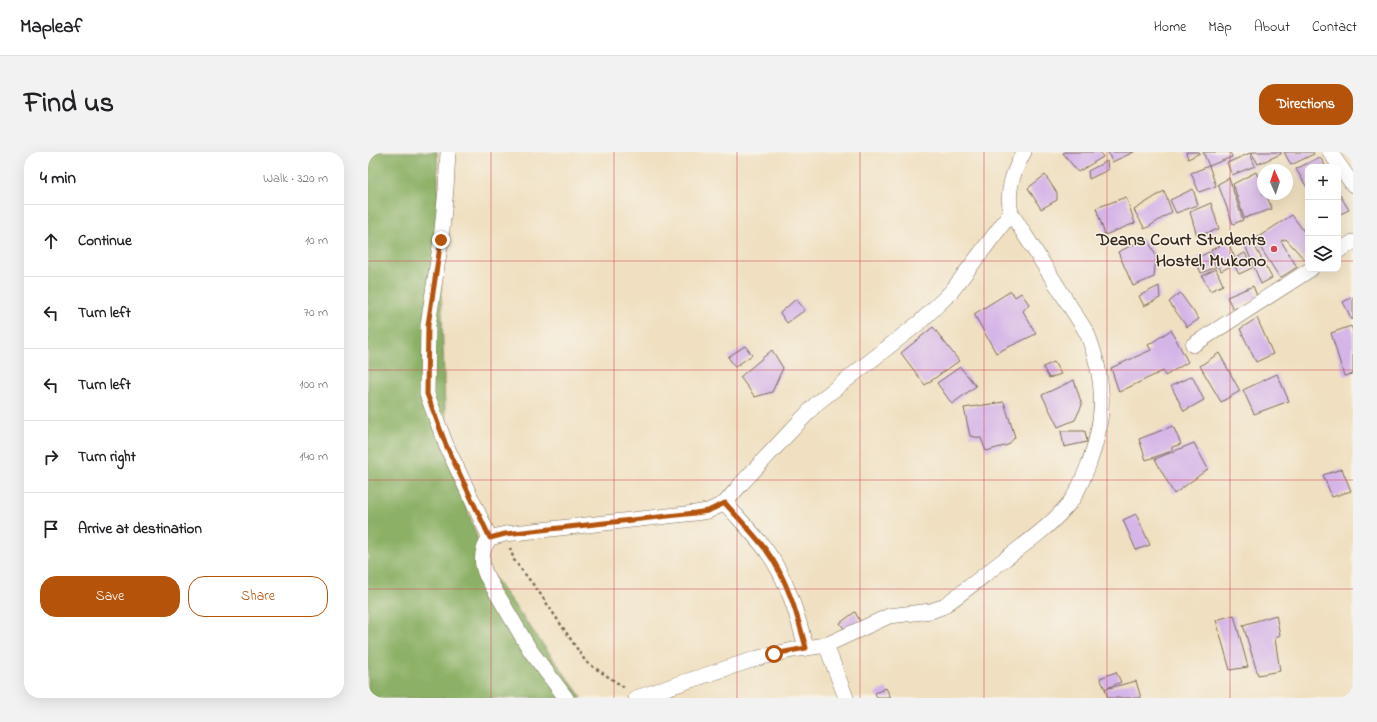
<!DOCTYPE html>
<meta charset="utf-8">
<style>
body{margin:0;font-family:"Indie Flower",sans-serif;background:#f2f2f2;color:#202124}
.controls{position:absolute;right:12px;top:12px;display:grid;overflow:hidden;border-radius:8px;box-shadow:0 4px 16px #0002}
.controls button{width:36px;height:36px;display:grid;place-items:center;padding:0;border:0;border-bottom:1px solid #e0e0e0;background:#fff;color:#202124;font:20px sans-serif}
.compass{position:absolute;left:889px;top:12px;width:36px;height:36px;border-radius:50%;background:#fff;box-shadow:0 4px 16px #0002;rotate:357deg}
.stop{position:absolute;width:12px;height:12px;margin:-9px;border:3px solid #b45309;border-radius:50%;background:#fff}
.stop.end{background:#b45309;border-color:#fff;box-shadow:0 1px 4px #0008}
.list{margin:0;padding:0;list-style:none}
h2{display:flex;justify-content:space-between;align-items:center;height:52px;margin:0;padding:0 16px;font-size:17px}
h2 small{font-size:13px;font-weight:400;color:#757577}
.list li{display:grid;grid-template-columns:26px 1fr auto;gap:12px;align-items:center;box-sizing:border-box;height:72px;padding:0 16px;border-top:1px solid #e0e0e0}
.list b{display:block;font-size:15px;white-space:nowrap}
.list em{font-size:13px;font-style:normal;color:#757577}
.actions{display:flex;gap:8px;padding:12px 16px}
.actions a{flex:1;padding:9px 0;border:1px solid #b45309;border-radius:16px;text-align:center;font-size:14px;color:#b45309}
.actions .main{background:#b45309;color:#fff}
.icon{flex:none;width:22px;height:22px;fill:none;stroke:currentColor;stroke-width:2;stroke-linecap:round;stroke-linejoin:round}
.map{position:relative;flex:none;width:985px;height:546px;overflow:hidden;border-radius:16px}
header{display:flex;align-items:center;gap:24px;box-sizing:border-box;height:56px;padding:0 20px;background:#fff;border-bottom:1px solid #e0e0e0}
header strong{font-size:19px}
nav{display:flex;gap:22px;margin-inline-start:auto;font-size:14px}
.intro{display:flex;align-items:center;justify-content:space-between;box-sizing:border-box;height:96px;padding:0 24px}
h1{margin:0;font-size:28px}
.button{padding:10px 18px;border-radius:16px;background:#b45309;color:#fff;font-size:14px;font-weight:700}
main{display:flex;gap:24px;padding:0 24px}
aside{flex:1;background:#fff;border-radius:16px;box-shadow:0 4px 16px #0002}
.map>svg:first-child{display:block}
.forest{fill:#8cb166;stroke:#646e42}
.building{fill:#d5b4e8}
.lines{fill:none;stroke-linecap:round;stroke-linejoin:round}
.minor-casing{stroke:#7a6a57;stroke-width:16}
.path{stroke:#7a6a57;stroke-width:2.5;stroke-dasharray:3 3;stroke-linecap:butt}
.minor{stroke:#fff;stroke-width:15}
.route{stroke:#b45309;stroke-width:5}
.grid{fill:none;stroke:#d1495b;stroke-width:1;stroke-opacity:0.55}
.poi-dot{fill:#d1495b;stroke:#f7f3e8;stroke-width:1.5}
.labels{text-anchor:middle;stroke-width:3;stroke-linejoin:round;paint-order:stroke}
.poi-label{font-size:18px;font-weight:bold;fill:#3b2a1e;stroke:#f7f3e8;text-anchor:end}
</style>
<header>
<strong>Mapleaf</strong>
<nav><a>Home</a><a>Map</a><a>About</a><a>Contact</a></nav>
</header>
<div class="intro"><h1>Find us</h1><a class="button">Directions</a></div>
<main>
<aside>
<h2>4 min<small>Walk · 320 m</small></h2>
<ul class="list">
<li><svg class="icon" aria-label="ahead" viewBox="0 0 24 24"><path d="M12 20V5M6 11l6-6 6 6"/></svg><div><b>Continue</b></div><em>10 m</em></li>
<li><svg class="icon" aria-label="left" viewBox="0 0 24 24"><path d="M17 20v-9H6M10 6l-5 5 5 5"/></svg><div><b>Turn left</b></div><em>70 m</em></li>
<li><svg class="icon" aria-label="left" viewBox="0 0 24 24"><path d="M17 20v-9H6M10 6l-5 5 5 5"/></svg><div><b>Turn left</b></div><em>100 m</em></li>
<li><svg class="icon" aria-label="right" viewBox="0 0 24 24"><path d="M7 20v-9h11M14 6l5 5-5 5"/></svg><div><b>Turn right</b></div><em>140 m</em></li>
<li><svg class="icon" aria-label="arrive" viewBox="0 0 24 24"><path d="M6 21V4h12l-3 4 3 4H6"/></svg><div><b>Arrive at destination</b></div></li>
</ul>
<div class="actions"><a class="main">Save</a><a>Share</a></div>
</aside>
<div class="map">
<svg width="985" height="546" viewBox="0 0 985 546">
<rect width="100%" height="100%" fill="#f7f3e8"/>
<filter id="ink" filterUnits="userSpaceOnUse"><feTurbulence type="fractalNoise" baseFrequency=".025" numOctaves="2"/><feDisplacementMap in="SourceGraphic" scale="8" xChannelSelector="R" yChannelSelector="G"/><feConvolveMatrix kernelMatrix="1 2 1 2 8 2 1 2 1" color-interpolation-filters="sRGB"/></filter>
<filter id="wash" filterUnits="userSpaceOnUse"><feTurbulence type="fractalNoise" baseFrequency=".012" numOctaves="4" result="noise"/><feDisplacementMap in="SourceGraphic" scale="16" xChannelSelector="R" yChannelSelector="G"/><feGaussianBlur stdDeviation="0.9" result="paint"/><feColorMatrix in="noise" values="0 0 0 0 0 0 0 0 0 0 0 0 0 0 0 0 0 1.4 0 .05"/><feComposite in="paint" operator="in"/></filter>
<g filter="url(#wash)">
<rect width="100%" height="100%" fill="#f0e0c1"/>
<path class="forest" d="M0,0H69L78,293L119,416L214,546H0Z"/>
<g id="blocks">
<g class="building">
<path d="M697,0H732L735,5L710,20L695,1Z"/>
<path d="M740,0H766L744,10Z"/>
<path d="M818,0H831L832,1L820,7Z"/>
<path d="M835,0H862L864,5L841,14Z"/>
<path d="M883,0H913V2L890,12Z"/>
<path d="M916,0H945L946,2L923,13Z"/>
<path d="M882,1L887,14L864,23L859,11Z"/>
<path d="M952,5L958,15H940V37L928,17Z"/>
<path d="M739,9L740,18L721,27L720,19Z"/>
<path d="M841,14L848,34L831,40L823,21Z"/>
<path d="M888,20L895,36V42H898L904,57L876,66L865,32Z"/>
<path d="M677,23L689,41V48L673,57L660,36Z"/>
<path d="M861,26L875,68L865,72L850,32Z"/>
<path d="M825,37L830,53L808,61L802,48Z"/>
<path d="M796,39L804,60L777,77L766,58Z"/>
<path d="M970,40L981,58L970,63Z"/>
<path d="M758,45L767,71L737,83L728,56Z"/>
<path d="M843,51L851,77L829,84L822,60Z"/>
<path d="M924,63L940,85V105L936,107L918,87L913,89L929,115L912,126L887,87Z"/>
<path d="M779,86L788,104L786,125L765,134L750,100Z"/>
<path d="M884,89L904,126L893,132L877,93Z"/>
<path d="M860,90L869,111L853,119L843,98Z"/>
<path d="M841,100L848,115L833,121L827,107Z"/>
<path d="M877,101L884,116L871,122L867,115L873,113L869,105Z"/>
<path d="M848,117L855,133L842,139L834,124Z"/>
<path d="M791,134L792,146L776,154L771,144Z"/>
<path d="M885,134L890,146L865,157L859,145Z"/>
<path d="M643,139L647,145L653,141L661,152L655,159L668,182L628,201L606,162Z"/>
<path d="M812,141L831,167L819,175L801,150Z"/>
<path d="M985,145V167L984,168L975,150Z"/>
<path d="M428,147L437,158L419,171L412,161Z"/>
<path d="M889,166L905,202L888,210L872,177Z"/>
<path d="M983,174L985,179V222L976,224L963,181Z"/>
<path d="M565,175L591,209L557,233L533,201Z"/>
<path d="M803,178L820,210L797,224L795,219L751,240L743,216L783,198L780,193Z"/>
<path d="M377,194L384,203L367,215L360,205Z"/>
<path d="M404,198L415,216L404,240L387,245L372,225Z"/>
<path d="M851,201L872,239L853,250L832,214Z"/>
<path d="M686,210L693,222L681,226L675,215Z"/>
<path d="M592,215L608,234L584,252L569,231Z"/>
<path d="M909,222L921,249L886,262L875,238Z"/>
<path d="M824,224L836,248L816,259L803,234Z"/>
<path d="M706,228L714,253L707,268L690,275L674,243Z"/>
<path d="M636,250L647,285L640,293L618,299L613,286L602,284L596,256Z"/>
<path d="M805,274L813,292L804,295V299L778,308L771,287Z"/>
<path d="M693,279H717L719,290L696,295Z"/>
<path d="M826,291L840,317L806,342L787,307Z"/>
<path d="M974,317L983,339L964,345L955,323Z"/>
<path d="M768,362L782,393L768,398L755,368Z"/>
<path d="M487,460L492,469L477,478L472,471Z"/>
<path d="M866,463L880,515L862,518L848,468Z"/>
<path d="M908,463L912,483L907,487L912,519L890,523L875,473Z"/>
<path d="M748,520L753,530L737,537L732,526Z"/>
<path d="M768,529L773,546H740L737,537Z"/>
<path d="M518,536L523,546H509L507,541Z"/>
</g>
</g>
</g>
<g filter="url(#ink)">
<use href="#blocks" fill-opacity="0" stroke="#7a6a57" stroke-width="1"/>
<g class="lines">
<g class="minor-casing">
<g id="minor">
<path d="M80,0L78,37L73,88L60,173L59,242L78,293L122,386"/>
<path d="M962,0L985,33"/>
<path d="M970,99L985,90"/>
<path d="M825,193L943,117"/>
<path d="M357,351C371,367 386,382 398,398C419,426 429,462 438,496"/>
<path d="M458,493L478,546"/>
<path d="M198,546L162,498L118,423C112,409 113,398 122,386L137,382L327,361L340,359L357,351L373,332L449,251L552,170L583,140L643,61"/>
<path d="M268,546L390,506L425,498L458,493L521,464L563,459L574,455C596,440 616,423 637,407C660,390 685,372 703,349C711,338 715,326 720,314C738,266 738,229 719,181L643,61C638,38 645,20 656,0"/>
</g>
</g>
<path class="path" d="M142,396L146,408L171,440L218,510L257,536"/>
<use href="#minor" class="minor"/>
</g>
</g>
<g class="lines" filter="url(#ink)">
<path class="route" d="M73,88L60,173L59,242L78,293L122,386L137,382L327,361L340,359L357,351C371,367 386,382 398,398C419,426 429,462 438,496L406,502"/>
</g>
<path class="grid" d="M123,0V546M246,0V546M369,0V546M492,0V546M616,0V546M739,0V546M862,0V546M0,109H940M970,109H985M0,218H985M0,328H985M0,437H985"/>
<circle class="poi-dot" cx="906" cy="97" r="4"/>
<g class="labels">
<g class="poi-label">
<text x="898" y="93">Deans Court Students<tspan x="898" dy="21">Hostel, Mukono</tspan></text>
</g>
</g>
</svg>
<div class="controls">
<button>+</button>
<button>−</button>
<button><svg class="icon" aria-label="layers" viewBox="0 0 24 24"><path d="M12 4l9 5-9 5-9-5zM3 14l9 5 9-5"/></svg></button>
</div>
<svg class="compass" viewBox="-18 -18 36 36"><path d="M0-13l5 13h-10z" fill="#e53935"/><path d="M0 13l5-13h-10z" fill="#757577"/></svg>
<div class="stop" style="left:406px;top:502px"></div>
<div class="stop end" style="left:73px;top:88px"></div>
</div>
</main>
